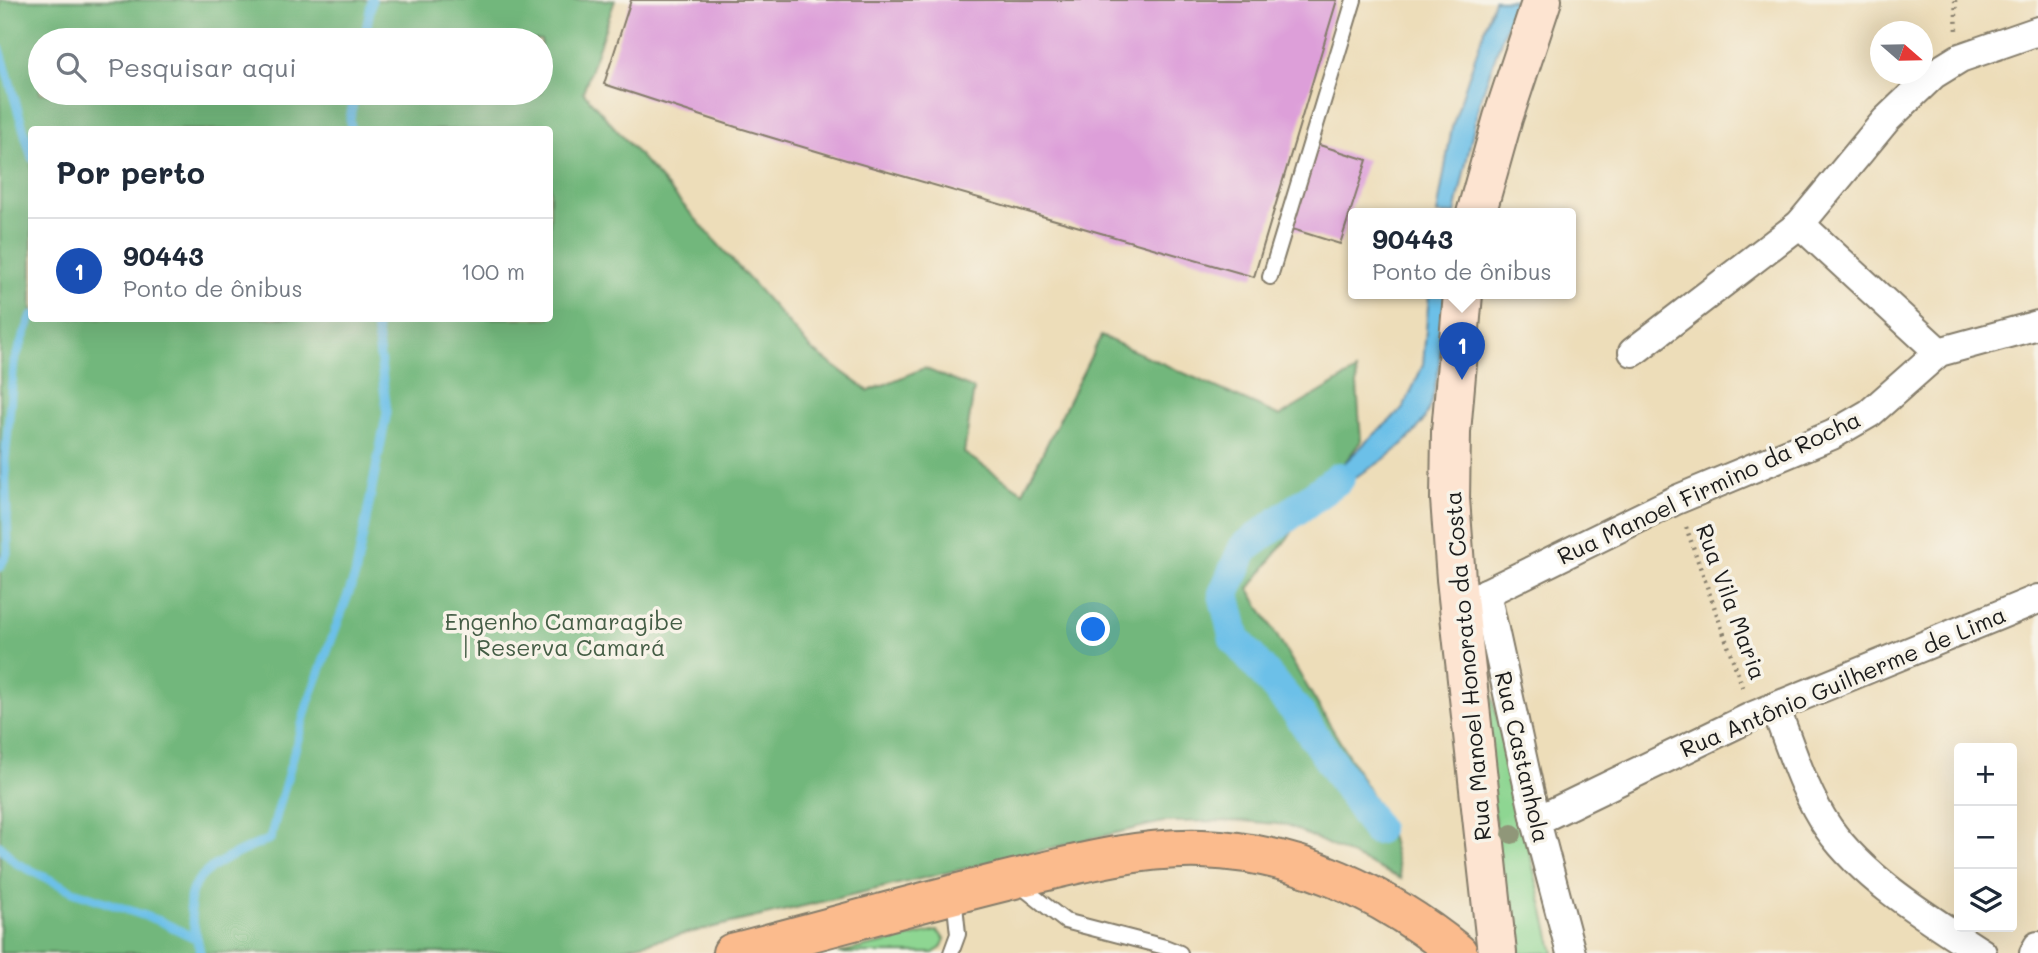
<!DOCTYPE html>
<html lang="pt">
<meta charset="utf-8">
<style>
body{margin:0;font-family:Mali,sans-serif;background:#f6f6f7;color:#1f2937}
.controls{position:absolute;right:21px;bottom:21px;display:grid;overflow:hidden;border-radius:7px;box-shadow:0 7px 28px #0002}
.controls button{width:63px;height:63px;display:grid;place-items:center;padding:0;border:0;border-bottom:2px solid #e0e1e3;background:#fff;color:#1f2937;font:35px sans-serif}
.compass{position:absolute;left:1870px;top:21px;width:63px;height:63px;border-radius:50%;background:#fff;box-shadow:0 7px 28px #0002;rotate:110deg}
.you{position:absolute;left:1094px;top:630px;width:24px;height:24px;margin:-18px;border:5px solid #fff;border-radius:50%;background:#1a73e8;box-shadow:0 0 0 10px #1a73e833}
.badge{display:grid;place-items:center;width:46px;height:46px;border-radius:50%;background:#b45309;color:#fff;font-size:23px;font-weight:700}
.pin{position:absolute;translate:-50% -58px;filter:drop-shadow(0 2px 4px #0008)}
.pin::after{content:'';position:absolute;top:37px;width:24px;height:21px;background:inherit;clip-path:polygon(0 0,100% 0,50% 100%)}
.popup{position:absolute;left:1348px;top:208px;width:228px;height:91px;box-sizing:border-box;display:grid;place-content:center;border-radius:7px;background:#fff;filter:drop-shadow(0 2px 5px #0005);font-size:23px;white-space:nowrap;color:#747a83}
.popup b{font-size:26px;color:#1f2937}
.popup::after{content:'';position:absolute;left:50%;top:100%;margin-left:-14px;border:14px solid transparent;border-top-color:#fff}
.list{margin:0;padding:0;list-style:none}
h2{display:flex;justify-content:space-between;align-items:center;height:91px;margin:0;padding:0 28px;font-size:30px}
h2 small{font-size:23px;font-weight:400;color:#747a83}
.list li{display:grid;grid-template-columns:46px 1fr auto;gap:21px;align-items:center;box-sizing:border-box;height:105px;padding:0 28px;border-top:2px solid #e0e1e3}
.list b{display:block;font-size:26px;white-space:nowrap}
.list p{margin:0;font-size:23px;white-space:nowrap;color:#747a83}
.list em{font-size:23px;font-style:normal;color:#747a83}
.icon{flex:none;width:38px;height:38px;fill:none;stroke:currentColor;stroke-width:2;stroke-linecap:round;stroke-linejoin:round}
.map{position:relative;flex:none;width:2038px;height:953px;overflow:hidden}
.search{position:absolute;background:#fff;box-shadow:0 7px 28px #0002;left:28px;top:28px;width:525px;height:77px;display:flex;align-items:center;gap:18px;box-sizing:border-box;padding:0 24px;border-radius:38px;color:#747a83;font-size:26px}
.panel{position:absolute;background:#fff;box-shadow:0 7px 28px #0002;left:28px;top:126px;width:525px;height:196px;border-radius:7px}
.map>svg:first-child{display:block}
.green{fill:#8ed692;stroke:#557957;stroke-width:2}
.forest{fill:#72b77c;stroke:#476a4c;stroke-width:2;fill-rule:evenodd}
.water{fill:#6cc0e8;stroke:#446e82;stroke-width:2}
.lines{fill:none;stroke-linecap:round;stroke-linejoin:round}
.stream{stroke:#6cc0e8;stroke-width:9}
.canal{stroke:#6cc0e8;stroke-width:32}
.building{fill:#dd9fd9}
.lane-casing{stroke:#847c6a;stroke-width:18}
.street-casing{stroke:#847c6a;stroke-width:32}
.secondary-casing{stroke:#847c6a;stroke-width:42}
.primary-casing{stroke:#847c6a;stroke-width:42}
.path{stroke:#847c6a;stroke-width:4.5;stroke-dasharray:2 5;stroke-linecap:butt}
.lane{stroke:#fff;stroke-width:14}
.street{stroke:#fff;stroke-width:28}
.secondary{stroke:#fde4d1;stroke-width:38}
.primary{stroke:#fbbb8d;stroke-width:38}
.tree{fill:#909779}
.labels{text-anchor:middle;stroke-width:7;stroke-linejoin:round;paint-order:stroke}
.street-label{font-size:23px;fill:#1c1c1c;stroke:#f7f3e8}
.park-label{font-size:23px;fill:#445d45;stroke:#f7f3e8}
</style>
<div class="map">
<svg width="2038" height="953" viewBox="0 0 2038 953">
<rect width="100%" height="100%" fill="#f7f3e8"/>
<filter id="ink" filterUnits="userSpaceOnUse"><feTurbulence type="fractalNoise" baseFrequency=".0143" numOctaves="2"/><feDisplacementMap in="SourceGraphic" scale="14" xChannelSelector="R" yChannelSelector="G"/><feConvolveMatrix kernelMatrix="1 2 1 2 8 2 1 2 1" color-interpolation-filters="sRGB"/></filter>
<filter id="wash" filterUnits="userSpaceOnUse"><feTurbulence type="fractalNoise" baseFrequency=".00686" numOctaves="4" result="noise"/><feDisplacementMap in="SourceGraphic" scale="28" xChannelSelector="R" yChannelSelector="G"/><feGaussianBlur stdDeviation="1.57" result="paint"/><feColorMatrix in="noise" values="0 0 0 0 0 0 0 0 0 0 0 0 0 0 0 0 0 1.4 0 .05"/><feComposite in="paint" operator="in"/></filter>
<g filter="url(#wash)">
<rect width="100%" height="100%" fill="#edddb9"/>
<g class="green">
<path d="M1466,589L1554,953H1511Z"/>
<path d="M937,931L945,939L941,948L933,953H838Z"/>
</g>
<path class="forest" d="M0,0H615L583,92L812,350L869,391L924,368L974,389L964,453L1023,492L1101,336L1280,416L1356,371L1361,441L1249,589L1386,819L1401,879L1287,825L1242,821L1163,822L603,953H0ZM40,40H541V93H40ZM32,130H550V318H32Z"/>
<g class="water">
<path d="M1494,0H1515L1479,103L1455,214H1437L1452,127Z"/>
<path d="M1429,294H1446C1442,331 1441,371 1430,406C1415,452 1345,483 1304,502L1369,439L1403,409L1423,365Z"/>
</g>
<g class="lines">
<g class="stream">
<path d="M364,40L372,0"/>
<path d="M0,49L32,158"/>
<path d="M351,130L350,119L355,93"/>
<path d="M0,567L8,551L5,460L14,362L32,315"/>
<path d="M0,846L16,863L73,891L160,921L197,939"/>
<path d="M200,953C198,937 191,921 190,905C187,869 244,851 270,839L308,703L355,576L387,412L375,318"/>
</g>
<path class="canal" d="M1339,478L1244,548L1224,594L1235,639L1299,714L1376,829"/>
</g>
<g id="blocks">
<g class="building">
<path d="M631,0H1337L1254,277L843,159L736,127L604,84Z"/>
<path d="M1313,143L1367,160L1340,244L1286,227Z"/>
</g>
</g>
</g>
<g filter="url(#ink)">
<use href="#blocks" fill-opacity="0" stroke="#847c6a" stroke-width="2"/>
<g class="lines">
<g class="lane-casing">
<g id="lane">
<path d="M1270,277L1354,0"/>
<path d="M1017,883L1065,921L1165,947L1180,953"/>
<path d="M951,953L958,934L954,896"/>
</g>
</g>
<g class="street-casing">
<g id="street">
<path d="M1800,224L1939,352"/>
<path d="M1633,352L1800,224L1886,120L1934,74L1960,58L2038,31"/>
<path d="M1486,593L1676,500L1832,435L1870,413L1939,352L2038,325"/>
<path d="M1486,593L1536,821L1571,953"/>
<path d="M1775,707C1791,748 1804,793 1829,829C1866,881 1930,919 1982,953"/>
<path d="M1536,821L1753,716L2038,599"/>
<path d="M2034,953L2038,946"/>
</g>
</g>
<g class="secondary-casing">
<g id="secondary">
<path d="M1476,214L1503,118L1542,0"/>
<path d="M1463,294L1451,432L1450,499L1456,579L1497,953"/>
</g>
</g>
<g class="primary-casing">
<path id="primary" d="M732,953C826,929 920,902 1014,879C1075,864 1139,847 1202,849C1298,852 1385,894 1458,953"/>
</g>
<g class="path">
<path d="M1955,0L1957,31"/>
<path d="M1686,527L1744,691"/>
</g>
<use href="#lane" class="lane"/>
<use href="#street" class="street"/>
<use href="#secondary" class="secondary"/>
<use href="#primary" class="primary"/>
</g>
<circle class="tree" cx="1512" cy="834" r="10"/>
</g>
<g class="labels">
<g class="street-label">
<text transform="translate(1709 488) rotate(-25)" y="8">Rua Manoel Firmino da Rocha</text>
<text transform="translate(1731 602) rotate(70)" y="8">Rua Vila Maria</text>
<text transform="translate(1468 666) rotate(-95)" y="8">Rua Manoel Honorato da Costa</text>
<text transform="translate(1843 682) rotate(-23)" y="8">Rua Antônio Guilherme de Lima</text>
<text transform="translate(1522 757) rotate(77)" y="8">Rua Castanhola</text>
</g>
<g class="park-label">
<text x="564" y="630">Engenho Camaragibe<tspan x="564" dy="26">| Reserva Camará</tspan></text>
</g>
</g>
</svg>
<div class="controls">
<button>+</button>
<button>−</button>
<button><svg class="icon" aria-label="layers" viewBox="0 0 24 24"><path d="M12 4l9 5-9 5-9-5zM3 14l9 5 9-5"/></svg></button>
</div>
<svg class="compass" viewBox="-18 -18 36 36"><path d="M0-13l5 13h-10z" fill="#e53935"/><path d="M0 13l5-13h-10z" fill="#747a83"/></svg>
<div class="you"></div>
<div class="pin badge" style="left:1462px;top:380px;background:#1a4fb4">1</div>
<div class="popup"><b>90443</b>Ponto de ônibus</div>
<div class="search"><svg class="icon" aria-label="search" viewBox="0 0 24 24"><circle cx="10" cy="10" r="6"/><path d="M15 15l6 6"/></svg>Pesquisar aqui</div>
<section class="panel">
<h2>Por perto<small></small></h2>
<ul class="list">
<li><span class="badge" style="background:#1a4fb4">1</span><div><b>90443</b><p>Ponto de ônibus</p></div><em>100 m</em></li>
</ul>
</section>
</div>
